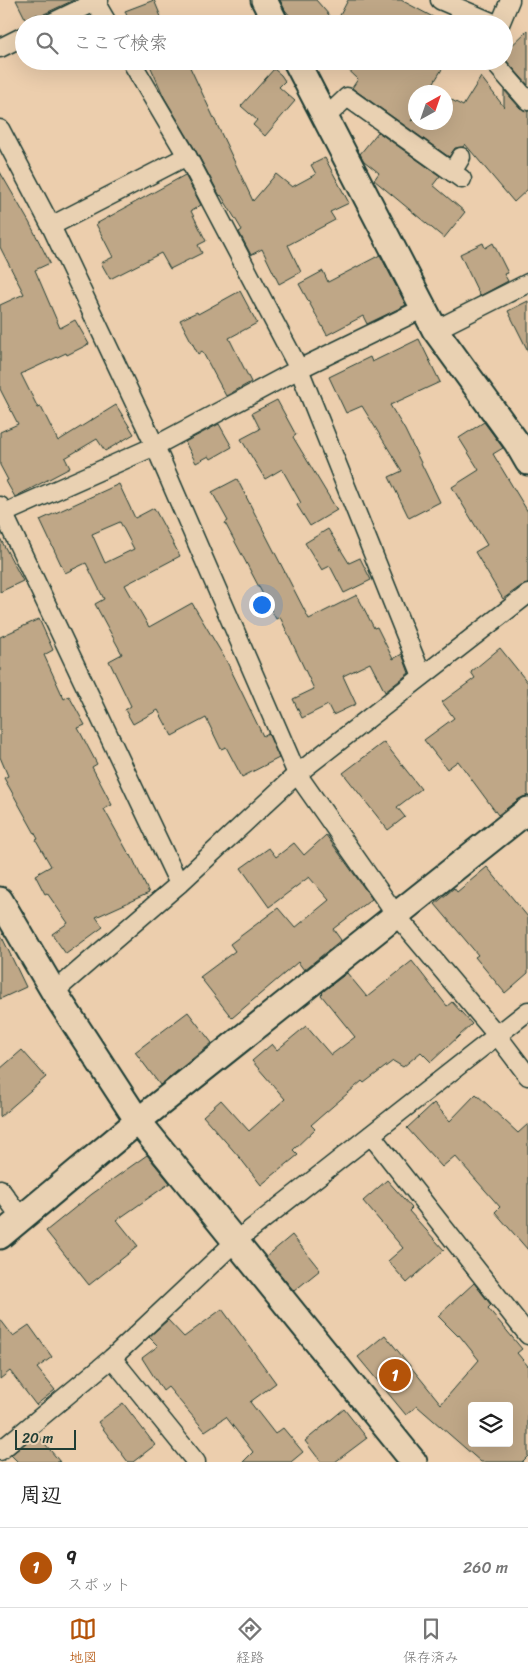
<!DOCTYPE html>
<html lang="ja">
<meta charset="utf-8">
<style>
body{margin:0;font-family:Sriracha,"Klee One",sans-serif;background:#f6f6f6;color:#222}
.controls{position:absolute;right:15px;bottom:15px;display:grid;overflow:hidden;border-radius:5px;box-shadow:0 5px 20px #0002}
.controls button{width:45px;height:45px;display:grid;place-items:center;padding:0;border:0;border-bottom:1px solid #e0e0e0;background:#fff;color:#222;font:25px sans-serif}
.compass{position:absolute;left:408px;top:85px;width:45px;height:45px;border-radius:50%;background:#fff;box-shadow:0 5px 20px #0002;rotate:40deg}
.scale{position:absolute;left:15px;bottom:12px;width:61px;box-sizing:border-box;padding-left:5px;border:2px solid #1f3d34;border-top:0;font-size:14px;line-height:18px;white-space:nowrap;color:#1f3d34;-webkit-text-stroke:4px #e9d1b2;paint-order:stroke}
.you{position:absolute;left:261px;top:604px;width:18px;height:18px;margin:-12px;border:4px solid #fff;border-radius:50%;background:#1a73e8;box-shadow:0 0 0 8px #1a73e833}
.badge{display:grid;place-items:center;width:32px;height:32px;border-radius:50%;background:#b45309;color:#fff;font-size:16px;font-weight:700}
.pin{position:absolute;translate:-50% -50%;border:2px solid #fff;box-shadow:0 1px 5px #0006}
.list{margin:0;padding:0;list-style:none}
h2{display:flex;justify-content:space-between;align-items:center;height:65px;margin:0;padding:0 20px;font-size:21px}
h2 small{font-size:16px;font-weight:400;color:#767676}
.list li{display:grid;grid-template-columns:32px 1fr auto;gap:15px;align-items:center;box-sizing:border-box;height:80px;padding:0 20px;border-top:1px solid #e0e0e0}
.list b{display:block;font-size:19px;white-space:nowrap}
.list p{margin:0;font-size:16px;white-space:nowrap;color:#767676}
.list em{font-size:16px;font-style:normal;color:#767676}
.icon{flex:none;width:28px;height:28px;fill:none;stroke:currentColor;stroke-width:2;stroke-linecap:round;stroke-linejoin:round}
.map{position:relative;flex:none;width:528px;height:1462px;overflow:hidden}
.search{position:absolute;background:#fff;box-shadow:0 5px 20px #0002;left:15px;right:15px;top:15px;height:55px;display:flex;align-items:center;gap:12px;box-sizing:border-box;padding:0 18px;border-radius:28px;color:#767676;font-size:19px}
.sheet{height:145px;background:#fff}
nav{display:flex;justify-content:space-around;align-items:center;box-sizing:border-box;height:70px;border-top:1px solid #e0e0e0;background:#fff;font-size:14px;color:#767676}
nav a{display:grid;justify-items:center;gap:2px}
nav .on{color:#b45309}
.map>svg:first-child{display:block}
.building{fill:#bfa787;stroke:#1f3d34;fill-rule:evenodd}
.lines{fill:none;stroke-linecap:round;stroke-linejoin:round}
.street-casing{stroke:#1f3d34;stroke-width:21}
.secondary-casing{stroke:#1f3d34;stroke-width:29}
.street{stroke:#e9d1b2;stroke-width:18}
.secondary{stroke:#e9d1b2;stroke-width:25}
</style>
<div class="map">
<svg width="528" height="1462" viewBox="0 0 528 1462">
<rect width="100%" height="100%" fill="#eccead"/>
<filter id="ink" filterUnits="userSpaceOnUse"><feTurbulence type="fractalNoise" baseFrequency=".02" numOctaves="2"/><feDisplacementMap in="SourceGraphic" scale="10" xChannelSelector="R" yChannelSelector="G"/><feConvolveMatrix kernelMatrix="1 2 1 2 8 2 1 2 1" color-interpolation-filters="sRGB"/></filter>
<g filter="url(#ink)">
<g class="building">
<path d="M16,0H74L44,14L40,18L38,14L26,20Z"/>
<path d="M154,0L164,24H130L125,11Z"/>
<path d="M280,0H316L336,23L348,0H401L446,24H297L285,10Z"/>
<path d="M528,30V85L504,58V53Z"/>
<path d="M148,61H187L253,201L276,174L292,187L316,174L311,165L325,158L349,203L330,212L335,220L288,245L301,272L279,284L262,249L251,255L239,232L242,230L221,195L220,196L196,151L164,97Z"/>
<path d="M339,61H447L428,92H416V114L411,121L416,118V122H446V97L463,106L481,77L504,107V90L520,108L528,111V189L514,202L465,144L463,147L455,148L449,157L352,88L358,79Z"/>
<path d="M274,69L281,75L285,81L279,87L295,101L265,136L253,125L257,120L241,106Z"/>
<path d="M378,132L440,176L433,185L465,212L444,238L374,180L379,173L364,161L360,154Z"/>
<path d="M0,172L29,222L50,263L35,270L60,328L75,320L89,344L67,355L66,353L21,374L38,408L41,407L58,441L116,405L134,434L105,451L97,439L65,458L70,468L15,497L6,481L8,480L0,465V432L18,424L0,389V305L24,294L0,247Z"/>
<path d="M185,175L201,205L191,211L206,241L198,245L202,253L170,269L161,253L110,279L101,263L113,257L96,224Z"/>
<path d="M483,243L485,248L493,243L508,273L504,274L508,281L480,296L460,254Z"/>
<path d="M380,255L406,305L367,324L363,316L327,335L299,284L323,271L328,282Z"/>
<path d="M240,291L257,323L229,338L251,382L226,396L202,351L198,354L180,320L197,312L198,314Z"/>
<path d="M528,301V351L508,311Z"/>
<path d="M419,339L440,382L390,405L405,430L440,502L409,518L389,477L402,471L362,406L346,413L329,377L370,357L372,362Z"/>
<path d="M277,400L296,435L293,437L337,510L310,526L297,505L301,503L282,469L265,479L241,439L260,429L252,413Z"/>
<path d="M484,422L503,448L493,454L528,512V584L521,586L503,599L475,552L487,545L452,487L479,470L459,438Z"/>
<path d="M219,424L232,447L211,459L209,456L196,463L185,442Z"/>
<path d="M237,479L309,619L357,595L374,628L377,627L393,659L402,654L409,673L385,692L370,663L343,676L356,704L333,715L328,705L302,718L293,699L314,689L280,617L276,619L225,523L228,521L212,492Z"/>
<path d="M119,484L135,518L154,508L180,556L125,585L149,627L192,603L227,662L263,736L268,733L279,758L242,777L226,747L221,749L206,718L172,736L158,710L133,724L125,710L131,706L109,661L122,654L95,604L104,599L86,563L65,573L40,520ZM120,522L134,549L105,563L92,534Z"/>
<path d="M328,529L349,563L360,558L371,580L344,593L330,566L322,570L305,543Z"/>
<path d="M0,538L23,581L0,592Z"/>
<path d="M39,619L53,650L44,655L64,699L69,696L85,725L78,728L97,764L92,767L112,805L104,809L130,856L131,855L149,893L96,917L103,927L66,954L52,934L68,923L47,893L45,894L35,875L51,866L36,840L38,839L4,778L8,776L0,757V637Z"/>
<path d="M500,648L528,683V795L519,799L498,815L458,761L447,769L424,740L454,718L442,702L475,678L471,672Z"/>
<path d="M384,742L421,789L397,807L405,817L388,830L343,773Z"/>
<path d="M326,835L372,899L333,929L341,940L304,970L298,962L232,1018L200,977L235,951L230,944L278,908L295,928L329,900L309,877L269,907L241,868L269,848L276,857L294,843L304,855Z"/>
<path d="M487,867L528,917V973L505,993L475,957L478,955L435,904L454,888L457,892Z"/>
<path d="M0,933L26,987L0,999Z"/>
<path d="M412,961L447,1006L452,1002L472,1024L431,1062L421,1052L403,1067L393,1061L364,1083L362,1081L311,1125L315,1129L293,1150L298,1155L261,1185L240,1158L203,1116L221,1100L249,1131L285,1099L252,1061L272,1044L277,1050L306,1026L331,1055L355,1037L321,995L323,993L322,992L347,973L367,997Z"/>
<path d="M188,1012L212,1043L160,1085L135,1052Z"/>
<path d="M22,1050L46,1077L0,1117V1069Z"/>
<path d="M476,1094L518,1133L528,1124V1250L495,1212L500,1207L455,1156L442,1167L407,1128L434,1103L450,1121Z"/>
<path d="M147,1155L170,1183L117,1220L138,1246L89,1285L46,1231L92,1194Z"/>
<path d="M387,1180L412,1208L409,1211L444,1250L407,1283L388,1261L403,1248L363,1201Z"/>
<path d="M292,1235L320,1270L294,1291L266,1257Z"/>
<path d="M474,1283L491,1305L488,1308L522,1349L517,1353L528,1366V1456L522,1462H481L417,1406L406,1415L358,1357L385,1335L441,1404L479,1360L459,1335L458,1336L438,1316ZM472,1406H509V1443H472Z"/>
<path d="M222,1309L276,1383L250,1402L275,1434L283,1428L303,1452L291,1462H243L253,1452L226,1417L205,1431L168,1387L163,1391L142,1358L158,1346L149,1337L168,1320L184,1337Z"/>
<path d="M0,1319L13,1336L29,1325L52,1357L37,1368L55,1390L36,1405L10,1371L0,1379Z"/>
<path d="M123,1403L155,1445L133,1462H128L98,1422Z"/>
<path d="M344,1409L367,1438L335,1462H321L305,1441Z"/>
<path d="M37,1434L60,1462H18L11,1455Z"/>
</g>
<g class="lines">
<g class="street-casing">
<g id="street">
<path d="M94,0L108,24"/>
<path d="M440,0L496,24"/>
<path d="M49,24L99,0"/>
<path d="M500,24L510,0"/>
<path d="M0,48L24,36"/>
<path d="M131,61L187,156L299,369L422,676"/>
<path d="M493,61L528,101"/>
<path d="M325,118L347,97L462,179"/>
<path d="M0,129L51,226L155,446L297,774L396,915L497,1035L528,1076"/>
<path d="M452,172L461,157"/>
<path d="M51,226L187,156"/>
<path d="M435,330L528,283"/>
<path d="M0,506L179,884"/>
<path d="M0,515L155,446L299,369L424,308"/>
<path d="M54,992L179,884L297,774L528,594"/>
<path d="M371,1135L528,1335"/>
<path d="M0,1189L22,1219"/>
<path d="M112,1358L196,1462"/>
<path d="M0,1451L112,1358L236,1241L528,1011"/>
</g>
</g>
<g class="secondary-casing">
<g id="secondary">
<path d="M264,0L276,24"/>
<path d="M296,61L435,330L517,443L528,462"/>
<path d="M0,900L54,992L138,1121L414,1462"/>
<path d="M0,1236L138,1121L528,810"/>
</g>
</g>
<use href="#street" class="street"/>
<use href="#secondary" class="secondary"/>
</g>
</g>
</svg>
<div class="controls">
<button><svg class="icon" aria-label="layers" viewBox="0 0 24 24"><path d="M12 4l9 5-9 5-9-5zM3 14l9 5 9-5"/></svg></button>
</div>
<svg class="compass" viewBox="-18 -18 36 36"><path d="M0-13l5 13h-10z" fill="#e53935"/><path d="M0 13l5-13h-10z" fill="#767676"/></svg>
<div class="scale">20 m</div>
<div class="you"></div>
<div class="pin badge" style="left:395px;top:1375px">1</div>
<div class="search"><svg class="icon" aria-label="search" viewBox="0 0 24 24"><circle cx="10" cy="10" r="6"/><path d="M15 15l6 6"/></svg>ここで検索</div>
</div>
<section class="sheet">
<h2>周辺<small></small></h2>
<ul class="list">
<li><span class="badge">1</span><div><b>q</b><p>スポット</p></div><em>260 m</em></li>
</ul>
</section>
<nav>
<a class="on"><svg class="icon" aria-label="map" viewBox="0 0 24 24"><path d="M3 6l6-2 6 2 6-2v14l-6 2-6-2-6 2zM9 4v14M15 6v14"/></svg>地図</a>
<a><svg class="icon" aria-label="directions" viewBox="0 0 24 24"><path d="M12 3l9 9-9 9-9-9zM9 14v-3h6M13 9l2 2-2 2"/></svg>経路</a>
<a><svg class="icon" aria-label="saved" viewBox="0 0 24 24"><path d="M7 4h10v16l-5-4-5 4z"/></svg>保存済み</a>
</nav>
